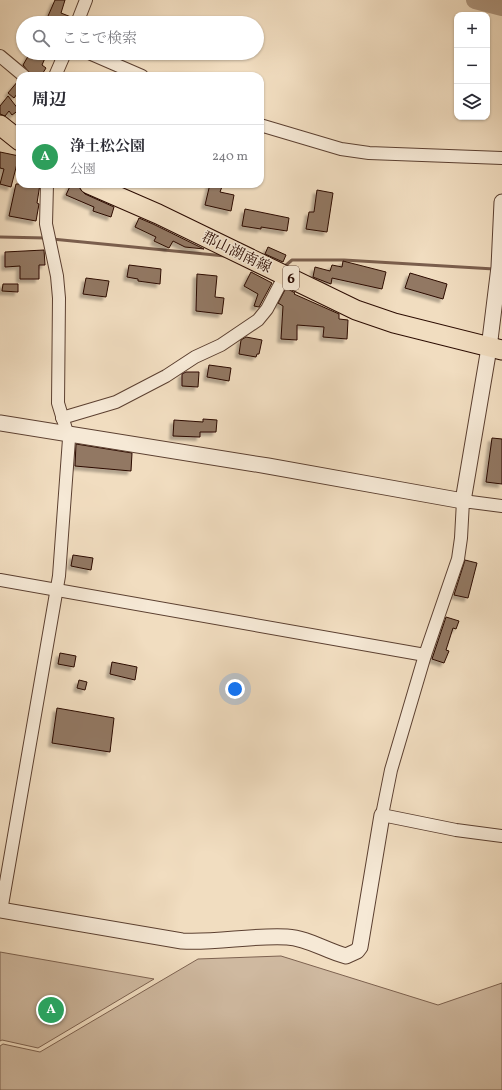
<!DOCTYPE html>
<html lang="ja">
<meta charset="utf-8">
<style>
body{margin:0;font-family:Vollkorn,"Noto Serif JP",serif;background:#f7f7f7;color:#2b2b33}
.controls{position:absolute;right:12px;top:12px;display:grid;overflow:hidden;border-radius:8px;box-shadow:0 1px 3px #0004}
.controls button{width:36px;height:36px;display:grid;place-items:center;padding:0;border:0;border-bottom:1px solid #e1e1e2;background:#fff;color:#2b2b33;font:20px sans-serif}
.you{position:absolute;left:235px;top:689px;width:14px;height:14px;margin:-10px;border:3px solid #fff;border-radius:50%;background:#1a73e8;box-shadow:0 0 0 6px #1a73e833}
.badge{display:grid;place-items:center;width:26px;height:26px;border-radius:50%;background:#8f2418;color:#fff;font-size:13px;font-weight:700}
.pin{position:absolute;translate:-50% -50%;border:2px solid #fff;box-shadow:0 1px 4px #0006}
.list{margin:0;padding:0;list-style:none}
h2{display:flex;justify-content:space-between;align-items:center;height:52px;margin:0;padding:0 16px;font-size:17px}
h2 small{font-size:13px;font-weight:400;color:#7c7c81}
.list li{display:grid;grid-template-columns:26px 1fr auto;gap:12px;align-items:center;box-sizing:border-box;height:64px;padding:0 16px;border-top:1px solid #e1e1e2}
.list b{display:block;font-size:15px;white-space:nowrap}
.list p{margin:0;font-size:13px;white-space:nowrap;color:#7c7c81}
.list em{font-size:13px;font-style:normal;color:#7c7c81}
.icon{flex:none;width:22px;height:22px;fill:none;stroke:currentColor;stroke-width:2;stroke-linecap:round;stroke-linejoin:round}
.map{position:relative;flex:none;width:502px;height:1090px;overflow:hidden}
.search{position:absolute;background:#fff;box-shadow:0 1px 3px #0004;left:16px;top:16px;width:248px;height:44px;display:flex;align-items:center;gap:10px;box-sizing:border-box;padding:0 14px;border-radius:22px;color:#7c7c81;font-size:15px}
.panel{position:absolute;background:#fff;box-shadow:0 1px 3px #0004;left:16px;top:72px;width:248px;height:116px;border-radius:12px}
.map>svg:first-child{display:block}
.green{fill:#cfb9a0;stroke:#7d6250}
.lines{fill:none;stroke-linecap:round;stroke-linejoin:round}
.stream{stroke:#7a5e4d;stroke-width:3}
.river{stroke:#ae967f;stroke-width:18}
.building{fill:#927864;stroke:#2b0b01;filter:url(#shadow)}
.minor-casing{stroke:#5c4031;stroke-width:14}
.tertiary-casing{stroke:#5c4031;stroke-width:17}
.primary-casing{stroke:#2b0b01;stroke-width:21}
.minor{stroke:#f6e9d6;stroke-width:12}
.tertiary{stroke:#f6e9d6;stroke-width:15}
.primary{stroke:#f1ddc0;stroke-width:19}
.labels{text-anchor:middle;stroke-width:3;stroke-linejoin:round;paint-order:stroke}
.shield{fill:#f6e9d6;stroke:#684e41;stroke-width:1}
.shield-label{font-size:14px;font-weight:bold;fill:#2b0b01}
.street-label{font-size:15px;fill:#2b0b01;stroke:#f6e9d6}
</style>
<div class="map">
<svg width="502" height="1090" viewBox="0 0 502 1090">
<defs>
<filter id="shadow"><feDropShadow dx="-3.5" dy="3.5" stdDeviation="1" flood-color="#0004"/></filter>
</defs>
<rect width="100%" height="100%" fill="#f1ddc0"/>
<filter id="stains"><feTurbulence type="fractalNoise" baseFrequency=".005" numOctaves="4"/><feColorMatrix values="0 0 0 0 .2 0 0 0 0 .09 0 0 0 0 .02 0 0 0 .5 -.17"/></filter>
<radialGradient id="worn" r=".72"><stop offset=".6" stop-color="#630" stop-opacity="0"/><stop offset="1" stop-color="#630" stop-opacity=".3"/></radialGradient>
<g class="green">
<path d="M0,952L154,979L38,1048L2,1040L0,1041Z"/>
<path d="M281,956L438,1005L502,983V1090H0V1046L3,1044L40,1052L198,959Z"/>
</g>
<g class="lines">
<g class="stream">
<path d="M0,237L46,238"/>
<path d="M52,239L225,256"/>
<path d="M282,265L285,266L292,260H344L494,269"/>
</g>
<path class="river" d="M475,0L502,7"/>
</g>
<g class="building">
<path d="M55,0H65L61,13L71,17L70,23H45Z"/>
<path d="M30,53H38L46,56L42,65L46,68L41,76L31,75L23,65Z"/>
<path d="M18,81L20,82V90L14,98L8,93Z"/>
<path d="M8,96L19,110L12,115L9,111L5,116L0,114V106Z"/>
<path d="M0,152L19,156L11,187L0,184L4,169L0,168Z"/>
<path d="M16,184H40L37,203L39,204L36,221L9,216Z"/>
<path d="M71,184L78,186L85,194L114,207L111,217L93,211L94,207L66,195Z"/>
<path d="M210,184H223L220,192L234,195L231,211L205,205Z"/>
<path d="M317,190L333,193L327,232L306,229L309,212H314Z"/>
<path d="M245,209L289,218L287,231L261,227V229L242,226Z"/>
<path d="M139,218L153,224L204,249L185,247L173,241L169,248L154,241L156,237L135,227Z"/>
<path d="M268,247L286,255L283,262L265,254Z"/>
<path d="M44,250L45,265H39V279H20V266L5,267V252Z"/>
<path d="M343,261L386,272L382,289L332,278L331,284L313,277L315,267L330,271L332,265L342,267Z"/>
<path d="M129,265L161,269L160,284L138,281V279L127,277Z"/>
<path d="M251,272L272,283L259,307L254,306L258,294L244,286Z"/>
<path d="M410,273L447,284L443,299L405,288Z"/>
<path d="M197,274L217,276L215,297L224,298L222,314L196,311Z"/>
<path d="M86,278L109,281L106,297L83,294Z"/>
<path d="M3,284H18V292L2,291Z"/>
<path d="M286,288L295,293L294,294L339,314V319L348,320L347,339L323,337L324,327L297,325V340L281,339L283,306L278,303Z"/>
<path d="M246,337L262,340L259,354H257L256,357L239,354L241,340Z"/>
<path d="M209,365L231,368L229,381L207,377Z"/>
<path d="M186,372H199L198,387L182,386V374Z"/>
<path d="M203,419L217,420L216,432H200V437L173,436L174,420L203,422Z"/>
<path d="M492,438L502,439V484L486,482Z"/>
<path d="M76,444L132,453L131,471L75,466Z"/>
<path d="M73,555L93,558L91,570L71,566Z"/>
<path d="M465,560L477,563L468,598L454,595Z"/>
<path d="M446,617L459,621L456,629L453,628L446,650L449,651L444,663L432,659Z"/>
<path d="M60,653L76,656L74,667L58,664Z"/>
<path d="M112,662L137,667L135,680L110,674Z"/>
<path d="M79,680L87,682L85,690L77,688Z"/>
<path d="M57,708L114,718L110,752L52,743Z"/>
</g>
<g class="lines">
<g class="minor-casing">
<g id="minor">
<path d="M77,23L86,0"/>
<path d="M89,53L142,76"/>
<path d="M0,56L24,76"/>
<path d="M55,76L65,53"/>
<path d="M260,125L341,149L369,153L502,158"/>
<path d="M62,418L116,402L166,376L195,357L221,345L258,320L267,309L285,275"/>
<path d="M502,506L463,501L461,538L458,559L425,655L391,770L382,815L456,830L502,836"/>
<path d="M0,580L425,655"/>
<path d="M1,911L59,576L69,439L58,403L59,298L57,276L46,224L47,184"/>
</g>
</g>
<g class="tertiary-casing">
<g id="tertiary">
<path d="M0,423L268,466L463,501L489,348L499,267L502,202"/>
<path d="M0,910L182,941C217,943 252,935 287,937C308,938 326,951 346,956L357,951L360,947L382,815"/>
</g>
</g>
<g class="primary-casing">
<g id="primary">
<path d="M0,125L20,141"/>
<path d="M89,184L158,214L356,310L394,323L502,350"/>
</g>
</g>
<use href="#minor" class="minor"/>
<use href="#tertiary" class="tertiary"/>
<use href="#primary" class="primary"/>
</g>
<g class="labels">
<rect class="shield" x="283" y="266" width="16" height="24" rx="3"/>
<g class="shield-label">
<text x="291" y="283">6</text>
</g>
<g class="street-label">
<text transform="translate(237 252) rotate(26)" y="5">郡山湖南線</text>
</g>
</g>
<rect width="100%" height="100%" filter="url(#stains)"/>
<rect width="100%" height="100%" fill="url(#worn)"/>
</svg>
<div class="controls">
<button>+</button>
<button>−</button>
<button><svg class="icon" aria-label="layers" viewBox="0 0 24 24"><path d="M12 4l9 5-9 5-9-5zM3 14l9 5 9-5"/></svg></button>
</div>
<div class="you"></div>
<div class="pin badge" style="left:51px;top:1010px;background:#2e9e5b">A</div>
<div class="search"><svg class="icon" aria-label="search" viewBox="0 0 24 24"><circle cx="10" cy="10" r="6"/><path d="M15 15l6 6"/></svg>ここで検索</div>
<section class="panel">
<h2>周辺<small></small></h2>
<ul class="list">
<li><span class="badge" style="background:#2e9e5b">A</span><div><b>浄土松公園</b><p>公園</p></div><em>240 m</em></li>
</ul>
</section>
</div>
